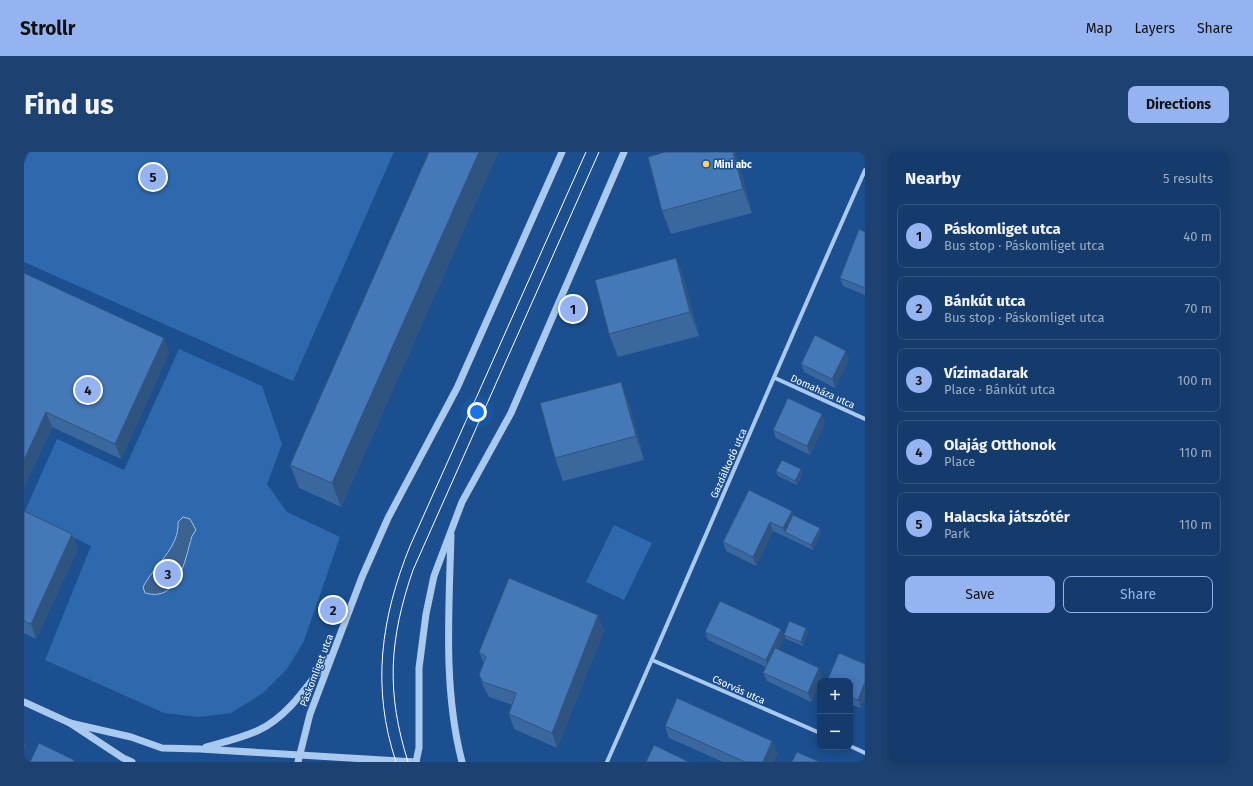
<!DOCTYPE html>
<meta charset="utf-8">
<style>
body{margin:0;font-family:"Fira Sans",sans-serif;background:#1d4271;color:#f1f3f6}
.controls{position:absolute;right:12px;bottom:12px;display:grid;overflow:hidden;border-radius:8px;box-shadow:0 2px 10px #0003}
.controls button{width:36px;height:36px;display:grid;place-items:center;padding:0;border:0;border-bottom:1px solid #33557e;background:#143b6b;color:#f1f3f6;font:20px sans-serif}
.you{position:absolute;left:453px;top:260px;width:14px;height:14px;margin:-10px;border:3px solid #fff;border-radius:50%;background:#1a73e8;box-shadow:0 0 0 6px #1a73e833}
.badge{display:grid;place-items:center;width:26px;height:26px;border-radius:50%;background:#95b2f1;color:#111;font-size:13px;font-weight:700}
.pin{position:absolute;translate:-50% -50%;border:2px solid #fff;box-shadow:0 1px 4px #0006}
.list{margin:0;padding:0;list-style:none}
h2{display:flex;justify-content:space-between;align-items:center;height:52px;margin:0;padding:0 16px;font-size:17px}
h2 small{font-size:13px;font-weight:400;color:#9dadc1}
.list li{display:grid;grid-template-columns:26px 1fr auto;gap:12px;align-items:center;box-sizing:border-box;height:64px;margin:0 8px 8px;padding:0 8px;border:1px solid #33557e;border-radius:8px}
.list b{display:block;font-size:15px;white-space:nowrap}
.list p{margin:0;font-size:13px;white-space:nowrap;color:#9dadc1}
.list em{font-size:13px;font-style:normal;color:#9dadc1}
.actions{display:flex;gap:8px;padding:12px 16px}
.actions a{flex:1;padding:9px 0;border:1px solid #95b2f1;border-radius:8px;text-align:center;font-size:14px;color:#95b2f1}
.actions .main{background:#95b2f1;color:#111}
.map{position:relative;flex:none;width:841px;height:610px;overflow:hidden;border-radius:8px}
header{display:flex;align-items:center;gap:24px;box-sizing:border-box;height:56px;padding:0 20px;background:#95b2f1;color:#111}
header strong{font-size:19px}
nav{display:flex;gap:22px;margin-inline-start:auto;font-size:14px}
.intro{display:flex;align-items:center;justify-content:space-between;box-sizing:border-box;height:96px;padding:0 24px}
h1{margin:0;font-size:28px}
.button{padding:10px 18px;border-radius:8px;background:#95b2f1;color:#111;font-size:14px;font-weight:700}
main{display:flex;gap:24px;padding:0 24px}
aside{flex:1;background:#143b6b;border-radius:8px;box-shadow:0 2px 10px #0003}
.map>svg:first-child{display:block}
.green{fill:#2e69ad}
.water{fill:#3c6290;stroke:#9cc4f0}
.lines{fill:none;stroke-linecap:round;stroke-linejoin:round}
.minor{stroke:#a9c9ee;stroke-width:4}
.tertiary{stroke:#a9c9ee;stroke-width:7}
.tram{stroke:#fff;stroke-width:1}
.wall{fill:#3a679d}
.shaded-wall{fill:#305480}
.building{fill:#4478b7;stroke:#305480}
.poi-dot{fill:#ffd166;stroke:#1b4f8f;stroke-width:1.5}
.labels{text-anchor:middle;stroke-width:3;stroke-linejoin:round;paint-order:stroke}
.poi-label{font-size:10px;font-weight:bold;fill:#fff;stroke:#1b4f8f;text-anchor:start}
.street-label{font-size:10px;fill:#fff;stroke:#1b4f8f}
</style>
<header>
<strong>Strollr</strong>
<nav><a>Map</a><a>Layers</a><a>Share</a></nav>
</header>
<div class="intro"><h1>Find us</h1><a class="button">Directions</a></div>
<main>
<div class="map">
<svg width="841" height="610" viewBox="0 0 841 610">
<rect width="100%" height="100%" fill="#1b4f8f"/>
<g class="green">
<path d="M5,0H370L269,229L0,110V12Z"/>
<path d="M155,197L238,234L258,292L243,332L263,360L316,385L280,489L263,517L239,541L207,561L174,565L140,561L21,508L67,394L0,361L33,287L100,318Z"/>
<path d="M590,373L628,391L600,448L562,430Z"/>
</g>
<path class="water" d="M159,365L166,367L172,378L168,384C161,407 155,451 121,441L119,435C129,415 156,395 154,370Z"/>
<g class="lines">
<g class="minor">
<path d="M751,226L841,267"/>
<path d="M628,508L796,581"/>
<path d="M826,594L841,601"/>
<path d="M583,610C670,413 753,215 841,18"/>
</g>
<g class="tertiary">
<path d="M427,383C425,458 419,537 438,610"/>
<path d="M0,550L46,571L99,606L108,610"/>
<path d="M46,571L107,585L138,596L176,597L392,610"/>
<path d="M182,595C199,590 218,586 235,578C265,564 285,531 305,506"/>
<path d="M274,610L286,562L338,425L364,366L433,236L538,0"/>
<path d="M392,610L395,596V516L402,462L410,424L438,350L487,261L600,0"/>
</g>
<g class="tram">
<path d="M372,610C347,535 357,466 386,394L562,0"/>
<path d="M384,610C362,540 365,488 389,418L575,0"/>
</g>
</g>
<g class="wall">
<path d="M405,0H474L317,355L275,336L266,313Z"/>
<path d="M714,7L728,61L647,82L638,59Z"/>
<path d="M841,80V143L819,134L816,126Z"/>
<path d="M652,106L661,130L675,184L594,205L585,182Z"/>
<path d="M0,121L140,186L145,201L97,307L28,275L0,335Z"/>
<path d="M825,207L811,236L780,220L777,212Z"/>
<path d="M597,230L606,254L620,308L539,329L531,306Z"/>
<path d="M801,271L786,303L752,286L749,278Z"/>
<path d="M777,317L778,322L773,333L754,324L752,319Z"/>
<path d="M725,338L769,363L796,376L797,380L789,398L749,379L732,414L702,399L699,390Z"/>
<path d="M0,359L48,382L54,397L12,487L0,481Z"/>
<path d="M782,476L784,480L779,494L762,487L760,483Z"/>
<path d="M580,478L533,596L490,577L485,562L488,553L465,545L461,538L455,523L460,512L455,500Z"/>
<path d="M681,480L760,486L754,498L798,525L787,550L743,529L739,521L742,515L684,488Z"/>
<path d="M841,512L837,556L826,552V529Z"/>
<path d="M641,574L748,589L753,601L749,610H699L645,586Z"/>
</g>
<g class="shaded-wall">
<path d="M455,0H474L317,355L308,331Z"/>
<path d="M709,0H711L714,7L728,61L719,37Z"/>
<path d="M652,106L661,130L675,184L666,160Z"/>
<path d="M140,186L145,201L97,307L91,292Z"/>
<path d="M822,199L825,207L811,236L808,227Z"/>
<path d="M597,230L606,254L620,308L612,284Z"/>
<path d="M22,260L28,275L0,335V308Z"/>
<path d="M798,262L801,271L786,303L783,294Z"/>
<path d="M777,317L778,322L773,333L771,329Z"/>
<path d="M768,359L771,367L761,380L759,376Z"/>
<path d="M746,370L749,379L732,414L729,405Z"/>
<path d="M796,376L797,380L789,398L787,393Z"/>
<path d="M48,382L54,397L12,487L7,472Z"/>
<path d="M574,463L580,478L533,596L528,581Z"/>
<path d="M782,476L784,480L779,494L777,490Z"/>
<path d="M757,477L760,486L745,517L742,508Z"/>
<path d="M795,516L798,525L787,550L784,541Z"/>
<path d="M841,530V546L837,556L834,548Z"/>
<path d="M0,589L2,594L0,597Z"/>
<path d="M748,589L753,601L749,610H739Z"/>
</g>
<g class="building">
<path d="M405,0H455L308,331L266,313Z"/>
<path d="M641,0H709L719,37L638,59L624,5Z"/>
<path d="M835,77L841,80V136L816,126Z"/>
<path d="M652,106L666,160L585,182L571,128Z"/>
<path d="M0,121L140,186L91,292L22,260L0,308Z"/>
<path d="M791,183L822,199L808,227L777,212Z"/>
<path d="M597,230L612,284L531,306L516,251Z"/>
<path d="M764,246L798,262L783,294L749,278Z"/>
<path d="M758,308L777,317L771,329L752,319Z"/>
<path d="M725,338L768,359L759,376L746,370L729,405L699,390Z"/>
<path d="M0,359L48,382L7,472L0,469Z"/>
<path d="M769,363L796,376L787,393L761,380Z"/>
<path d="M485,426L574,463L528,581L485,562L492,541L459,530L455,523L462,505L455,500Z"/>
<path d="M696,449L757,477L742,508L681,480Z"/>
<path d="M765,469L782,476L777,490L760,483Z"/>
<path d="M751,496L795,516L784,541L739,521Z"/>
<path d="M815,501L841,512V530L834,548L826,545V529H803Z"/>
<path d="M653,546L748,589L739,610H721L641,574Z"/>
<path d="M15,591L50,608L49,610H6Z"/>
<path d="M630,593L665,610H622Z"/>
<path d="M773,600L796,610H768Z"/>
</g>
<circle class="poi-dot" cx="682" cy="12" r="4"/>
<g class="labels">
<g class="poi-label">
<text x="690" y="16">Mini abc</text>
</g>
<g class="street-label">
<text transform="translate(799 239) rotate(24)" y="4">Domaháza utca</text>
<text transform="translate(704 311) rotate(-66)" y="4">Gazdálkodó utca</text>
<text transform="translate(292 518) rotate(-69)" y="4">Páskomliget utca</text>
<text transform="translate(715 537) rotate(24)" y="4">Csorvás utca</text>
</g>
</g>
</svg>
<div class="controls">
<button>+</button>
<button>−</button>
</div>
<div class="you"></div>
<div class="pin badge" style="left:549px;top:157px">1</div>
<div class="pin badge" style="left:309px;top:458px">2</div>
<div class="pin badge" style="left:144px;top:422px">3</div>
<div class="pin badge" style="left:64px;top:238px">4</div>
<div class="pin badge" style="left:129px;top:25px">5</div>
</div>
<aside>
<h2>Nearby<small>5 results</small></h2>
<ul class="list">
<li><span class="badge">1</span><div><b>Páskomliget utca</b><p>Bus stop · Páskomliget utca</p></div><em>40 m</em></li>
<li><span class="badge">2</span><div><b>Bánkút utca</b><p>Bus stop · Páskomliget utca</p></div><em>70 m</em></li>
<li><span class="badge">3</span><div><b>Vízimadarak</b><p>Place · Bánkút utca</p></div><em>100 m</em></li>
<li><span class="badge">4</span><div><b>Olajág Otthonok</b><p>Place</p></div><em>110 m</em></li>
<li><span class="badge">5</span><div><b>Halacska játszótér</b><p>Park</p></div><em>110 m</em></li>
</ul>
<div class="actions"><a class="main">Save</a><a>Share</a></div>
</aside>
</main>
